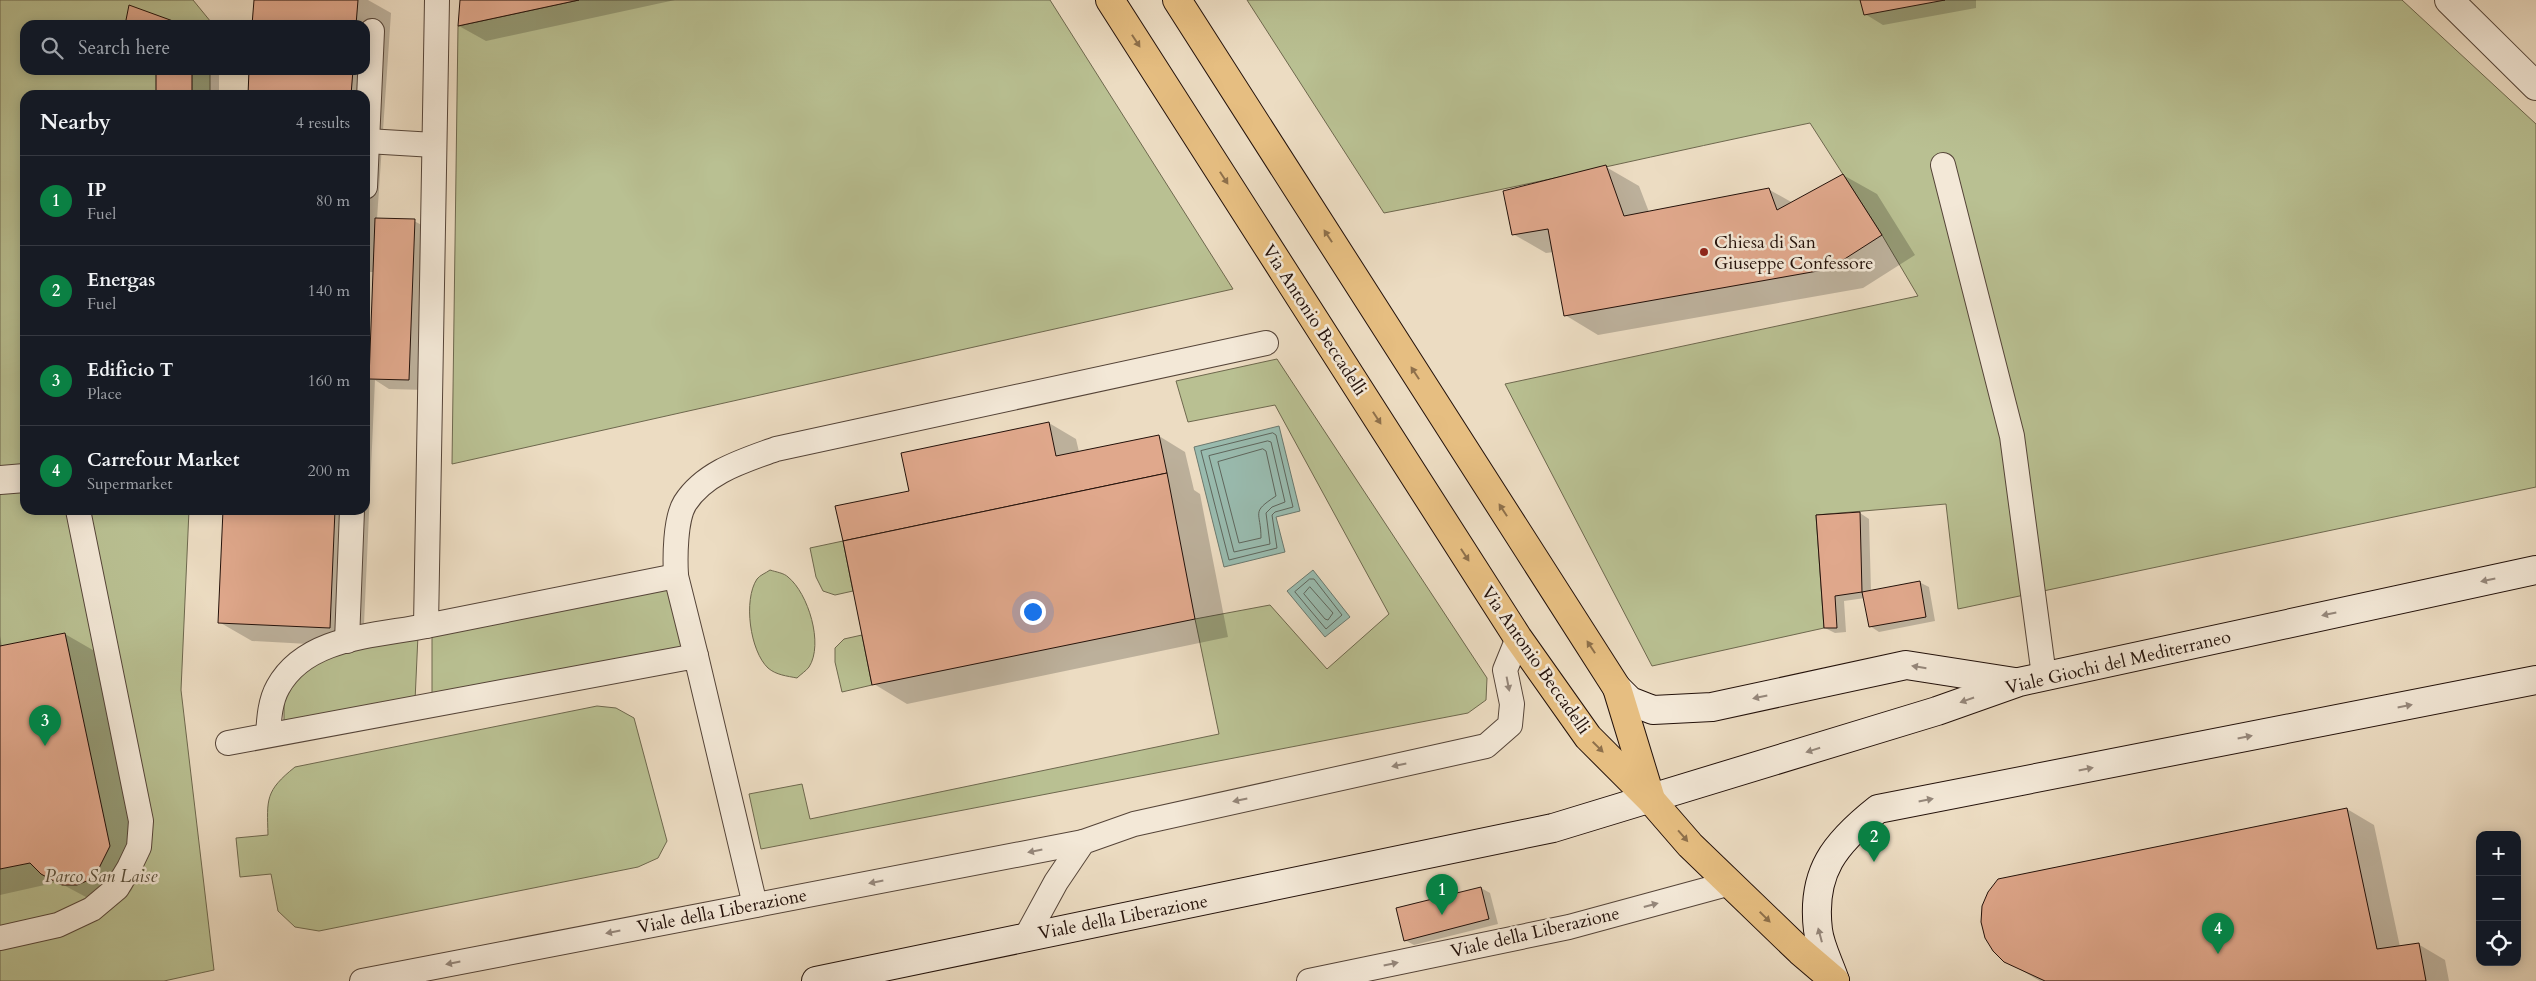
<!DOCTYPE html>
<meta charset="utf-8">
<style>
body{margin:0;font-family:Cardo,serif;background:#20242c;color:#f1f3f6}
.controls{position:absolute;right:15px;bottom:15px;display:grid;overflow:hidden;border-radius:10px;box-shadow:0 2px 12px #0003}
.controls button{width:45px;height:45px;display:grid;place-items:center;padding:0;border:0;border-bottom:1px solid #363941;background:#171b24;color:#f1f3f6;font:25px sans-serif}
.you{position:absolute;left:1032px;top:611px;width:18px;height:18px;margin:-12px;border:4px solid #fff;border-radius:50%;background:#1a73e8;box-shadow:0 0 0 8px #1a73e833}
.badge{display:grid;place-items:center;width:32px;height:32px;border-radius:50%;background:#0b8043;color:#fff;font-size:16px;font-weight:700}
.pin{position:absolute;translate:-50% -41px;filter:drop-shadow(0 1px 2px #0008)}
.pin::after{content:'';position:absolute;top:26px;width:18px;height:15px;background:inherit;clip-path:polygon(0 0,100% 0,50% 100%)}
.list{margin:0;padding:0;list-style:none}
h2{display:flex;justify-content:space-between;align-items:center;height:65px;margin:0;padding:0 20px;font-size:21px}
h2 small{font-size:16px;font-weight:400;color:#9ea1a6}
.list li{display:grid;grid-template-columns:32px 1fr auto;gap:15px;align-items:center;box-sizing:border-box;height:90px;padding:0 20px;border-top:1px solid #363941}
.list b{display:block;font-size:19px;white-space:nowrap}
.list p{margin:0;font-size:16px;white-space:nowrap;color:#9ea1a6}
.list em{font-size:16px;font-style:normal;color:#9ea1a6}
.icon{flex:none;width:28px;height:28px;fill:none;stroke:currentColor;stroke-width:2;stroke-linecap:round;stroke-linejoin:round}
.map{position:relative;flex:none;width:2536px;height:981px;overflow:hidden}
.search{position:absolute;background:#171b24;box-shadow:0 2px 12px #0003;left:20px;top:20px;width:350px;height:55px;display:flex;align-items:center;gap:12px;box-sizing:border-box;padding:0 18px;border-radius:15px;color:#9ea1a6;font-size:19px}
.panel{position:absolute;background:#171b24;box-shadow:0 2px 12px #0003;left:20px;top:90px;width:350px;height:425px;border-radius:15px}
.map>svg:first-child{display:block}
.green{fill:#b9c092;stroke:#6e684e}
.water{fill:#99bcb0;stroke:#6a786e}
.shadow{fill:#0003}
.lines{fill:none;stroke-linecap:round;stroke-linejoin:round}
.shore{stroke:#5e665d;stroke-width:1}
.building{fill:#e0a88c;stroke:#23110a}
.lane-casing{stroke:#554438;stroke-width:26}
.street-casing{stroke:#554438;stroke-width:30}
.secondary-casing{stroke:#23110a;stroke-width:30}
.primary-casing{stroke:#23110a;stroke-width:30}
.lane{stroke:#f3e8d7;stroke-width:24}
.street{stroke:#f3e8d7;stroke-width:28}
.secondary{stroke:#f3e8d7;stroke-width:28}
.primary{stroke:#e6be81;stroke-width:28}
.oneway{fill:#8e704b}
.oneway2{fill:#95877b}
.poi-dot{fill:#8f2418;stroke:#f3e8d7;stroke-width:2}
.labels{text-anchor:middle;stroke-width:5;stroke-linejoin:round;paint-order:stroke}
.poi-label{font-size:18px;fill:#23110a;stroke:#f3e8d7;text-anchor:start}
.street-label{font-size:18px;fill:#23110a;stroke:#f3e8d7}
.park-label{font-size:18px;font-style:italic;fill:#584e3a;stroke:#f3e8d7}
</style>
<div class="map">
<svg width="2536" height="981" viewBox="0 0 2536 981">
<rect width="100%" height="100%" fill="#ecdcc2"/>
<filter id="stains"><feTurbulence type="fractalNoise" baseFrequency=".004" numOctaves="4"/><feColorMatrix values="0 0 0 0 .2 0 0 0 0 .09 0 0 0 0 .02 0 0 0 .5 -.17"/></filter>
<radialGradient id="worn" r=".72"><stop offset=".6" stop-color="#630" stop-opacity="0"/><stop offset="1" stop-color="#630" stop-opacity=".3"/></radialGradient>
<g class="green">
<path d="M0,0H193L211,22V25H25V70H210V95H25V510H189L181,690L214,970L164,981H0Z"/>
<path d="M579,0H1050L1233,289L452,464L458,26Z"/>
<path d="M1247,0H2402L2536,124V487L1958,609L1946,504L1816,515L1824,628L1652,666L1505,384L1918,296L1882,235L1810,123C1668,152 1527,186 1384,213Z"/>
<path d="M1277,359L1487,678L1486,700L1468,713L761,849L749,794L802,784L810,819L1219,734L1195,619L1270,605L1327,669L1389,614L1275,405L1188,422L1176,381Z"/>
<path d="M843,541L853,591L835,595L823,591L816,577L810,548Z"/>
<path d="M770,570C776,572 784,573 788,577C808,593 824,644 809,667C806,671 801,674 797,678C787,676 776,675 768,668C750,651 743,600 757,579C760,575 766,573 770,570Z"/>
<path d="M669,586L685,649L432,698V633Z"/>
<path d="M418,635L415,701L284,726V700L289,687L315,659Z"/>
<path d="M862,635L872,685L842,692L835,662V648L844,639Z"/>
<path d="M597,706L616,708L634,718L667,841L658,858L638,867L319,931L295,927L278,911L271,874L240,877L236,838L268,835C267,799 265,791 295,767Z"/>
</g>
<g class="water">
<path d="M1279,426L1300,511L1276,517L1285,552L1224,567L1194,447Z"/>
<path d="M1313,570L1350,617L1325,637L1287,591Z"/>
</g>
<g class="shadow">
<path d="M255,0H368L391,13L377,219L414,221L433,231L427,390L389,389L375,380L363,647L252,641L219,622L224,510H365V351L371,354L374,272H365V95H249L251,70H365V25H254Z"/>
<path d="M461,0H675L486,41L459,26Z"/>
<path d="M1862,0H1976V8L1883,25L1865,14Z"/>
<path d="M158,70H219V95H157Z"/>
<path d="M1606,167L1639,186L1649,212L1768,189L1793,203L1843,175L1877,194L1915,255L1863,288L1598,335L1565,315L1554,252L1546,253L1513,234Z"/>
<path d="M1049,423L1076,439L1079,452L1159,436L1185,452L1194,490L1200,494L1228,637L907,704L874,684L911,492Z"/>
<path d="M1860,513L1869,519L1871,591L1919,582L1929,587L1935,621L1879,632L1870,626L1865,598L1844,601L1846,632L1835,633L1825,628Z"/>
<path d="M65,634L98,653L143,866L131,891L122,898L97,903L58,882L0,895V636L2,647Z"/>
<path d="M2347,809L2374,825L2400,947L2418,944L2445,960L2449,981H2040L2005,961Z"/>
<path d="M1481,888L1490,893L1498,924L1414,945L1405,940Z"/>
</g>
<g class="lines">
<g class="shore">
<path d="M1273,433L1276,435L1293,507L1275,512L1272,515L1277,548L1229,560L1201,451Z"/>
<path d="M1268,441L1271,442L1285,502L1272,507L1266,513L1270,544L1234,552L1209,456Z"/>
<path d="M1263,449L1266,451L1276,496C1250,513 1261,511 1261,538L1239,543L1218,462Z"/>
<path d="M1310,579H1314L1342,615L1326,629L1295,592Z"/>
<path d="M1310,587L1333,613L1328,620L1325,619L1304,594Z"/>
</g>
</g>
<g class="building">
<path d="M254,0H358L356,25H252Z"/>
<path d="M460,0H579L458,26Z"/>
<path d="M1860,0H1945L1864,15Z"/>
<path d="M129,5L184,25H125Z"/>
<rect x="156" y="70" width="36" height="25"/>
<path d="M249,70H353L351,95H248Z"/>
<path d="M1606,165L1624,216L1769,188L1777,210L1843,174L1882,235L1829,269L1564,316L1548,229L1512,235L1503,191Z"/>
<path d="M375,218L415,219L409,380L369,379Z"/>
<path d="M1049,422L1056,456L1159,435L1167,473L843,541L835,506L909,491L901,453Z"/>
<path d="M1167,473L1195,619L872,685L843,541Z"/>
<path d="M223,510H335L330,628L218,623Z"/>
<path d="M1860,512L1862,592L1835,596L1837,628H1824L1816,515Z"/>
<path d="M1920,581L1926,617L1869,627L1862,592Z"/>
<path d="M65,633L110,846L97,872L89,880L77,885H62L52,880L41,874L30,863L0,869V646Z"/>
<path d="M2347,808L2377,949L2419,943L2426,981H2045L2004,962L1993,951L1985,938L1981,922L1982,906L1988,892L1998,879Z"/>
<path d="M1481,887L1489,919L1404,941L1396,908Z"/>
</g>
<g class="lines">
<g class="lane-casing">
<g id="lane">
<path d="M437,0L426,626L676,576L696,656"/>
<path d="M367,141L434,145"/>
<path d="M1943,165L2012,436L2044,676"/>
<path d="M365,187L372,31"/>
<path d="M676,576C675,558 675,519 685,503C705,472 743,461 776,449L1266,343"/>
<path d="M347,641L352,510"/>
<path d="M268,735C269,719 270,701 278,687C306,636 376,636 426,626"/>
<path d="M228,743L696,656L755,905"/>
<path d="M1026,937L1056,882L1083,842L1134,824L1486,746L1510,725L1512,704L1505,670L1518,638"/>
<path d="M0,938L58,925L92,909L117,888L129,868L139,847L141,821L78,510"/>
<path d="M362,981L1083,842"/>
<path d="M1309,981L1569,927L1731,883"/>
</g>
</g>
<g class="street-casing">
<g id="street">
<path d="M2449,0L2536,86"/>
<path d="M0,480L25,478"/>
</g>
</g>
<g class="secondary-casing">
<g id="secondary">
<path d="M1617,688L1630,701L1653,710L1712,707L1906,665L2015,682"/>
<path d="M816,981L1553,828L1937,711L2019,682L2536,570"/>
<path d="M1835,981C1830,965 1820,947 1818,930C1811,872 1835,843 1878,809L2536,680"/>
</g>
</g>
<g class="primary-casing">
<g id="primary">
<path d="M1110,0L1518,638L1588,737L1651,800L1690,845L1800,951L1835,981"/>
<path d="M1177,0L1617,688L1650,796"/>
</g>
</g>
<use href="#lane" class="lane"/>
<use href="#street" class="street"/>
<use href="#secondary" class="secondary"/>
<use href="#primary" class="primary"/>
</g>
<defs><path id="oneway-solid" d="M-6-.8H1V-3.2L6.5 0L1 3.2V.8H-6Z" transform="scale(1.25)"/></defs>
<g class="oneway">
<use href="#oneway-solid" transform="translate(1136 41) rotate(57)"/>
<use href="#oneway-solid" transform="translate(1224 178) rotate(57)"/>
<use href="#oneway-solid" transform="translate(1328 236) rotate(-123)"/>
<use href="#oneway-solid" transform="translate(1415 373) rotate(-123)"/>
<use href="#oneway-solid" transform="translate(1377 418) rotate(57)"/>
<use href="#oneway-solid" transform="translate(1503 510) rotate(-123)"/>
<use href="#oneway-solid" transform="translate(1465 555) rotate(57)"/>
<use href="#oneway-solid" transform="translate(1591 647) rotate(-123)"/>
<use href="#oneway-solid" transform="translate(1598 747) rotate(45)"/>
<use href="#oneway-solid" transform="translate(1683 836) rotate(49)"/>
<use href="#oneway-solid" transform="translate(1765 917) rotate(45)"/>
</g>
<g class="oneway2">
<use href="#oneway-solid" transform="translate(2488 580) rotate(168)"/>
<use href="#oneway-solid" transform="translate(2329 614) rotate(168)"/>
<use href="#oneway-solid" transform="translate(1919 667) rotate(-171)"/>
<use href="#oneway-solid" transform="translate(1508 684) rotate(79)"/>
<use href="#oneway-solid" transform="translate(1760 697) rotate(168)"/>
<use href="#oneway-solid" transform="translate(1967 700) rotate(161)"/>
<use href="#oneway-solid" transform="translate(2405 706) rotate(-11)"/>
<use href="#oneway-solid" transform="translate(2245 737) rotate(-11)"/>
<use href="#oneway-solid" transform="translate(1813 750) rotate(163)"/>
<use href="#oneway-solid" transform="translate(1399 765) rotate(168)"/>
<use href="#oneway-solid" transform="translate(2086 769) rotate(-11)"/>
<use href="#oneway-solid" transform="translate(1240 800) rotate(168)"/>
<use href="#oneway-solid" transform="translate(1926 800) rotate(-11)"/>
<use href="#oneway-solid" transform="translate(1035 851) rotate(169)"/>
<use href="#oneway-solid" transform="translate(876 882) rotate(169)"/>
<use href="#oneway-solid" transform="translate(1651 905) rotate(-15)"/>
<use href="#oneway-solid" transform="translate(613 932) rotate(169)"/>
<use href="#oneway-solid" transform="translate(1820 935) rotate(-105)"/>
<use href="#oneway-solid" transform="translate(453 963) rotate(169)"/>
<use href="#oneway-solid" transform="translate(1391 964) rotate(-12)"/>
</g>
<circle class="poi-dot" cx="1704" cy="252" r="5"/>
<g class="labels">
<g class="poi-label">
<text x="1714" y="248">Chiesa di San<tspan x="1714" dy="21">Giuseppe Confessore</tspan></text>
</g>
<g class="street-label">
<text transform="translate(1315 320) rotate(57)" y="6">Via Antonio Beccadelli</text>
<text transform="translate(1536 660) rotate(55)" y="6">Via Antonio Beccadelli</text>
<text transform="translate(2118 662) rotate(-13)" y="6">Viale Giochi del Mediterraneo</text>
<text transform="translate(722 911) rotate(-11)" y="6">Viale della Liberazione</text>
<text transform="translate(1123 917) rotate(-11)" y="6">Viale della Liberazione</text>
<text transform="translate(1535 932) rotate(-13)" y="6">Viale della Liberazione</text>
</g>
<g class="park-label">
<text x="101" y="882">Parco San Laise</text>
</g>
</g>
<rect width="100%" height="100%" filter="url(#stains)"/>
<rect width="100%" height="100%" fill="url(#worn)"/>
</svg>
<div class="controls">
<button>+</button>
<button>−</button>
<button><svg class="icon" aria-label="locate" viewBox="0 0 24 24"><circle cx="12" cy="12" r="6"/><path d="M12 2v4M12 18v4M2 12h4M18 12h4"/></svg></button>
</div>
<div class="you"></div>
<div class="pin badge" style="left:1442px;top:915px">1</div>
<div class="pin badge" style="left:1874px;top:862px">2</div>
<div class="pin badge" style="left:45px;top:746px">3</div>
<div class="pin badge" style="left:2218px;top:954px">4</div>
<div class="search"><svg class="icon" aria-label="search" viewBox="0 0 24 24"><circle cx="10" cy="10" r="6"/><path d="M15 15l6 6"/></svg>Search here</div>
<section class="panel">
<h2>Nearby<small>4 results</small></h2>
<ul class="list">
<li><span class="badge">1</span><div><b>IP</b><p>Fuel</p></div><em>80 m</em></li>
<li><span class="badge">2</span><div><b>Energas</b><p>Fuel</p></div><em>140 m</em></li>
<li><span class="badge">3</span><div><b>Edificio T</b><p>Place</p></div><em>160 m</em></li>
<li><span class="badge">4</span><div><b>Carrefour Market</b><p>Supermarket</p></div><em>200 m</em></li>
</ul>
</section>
</div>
